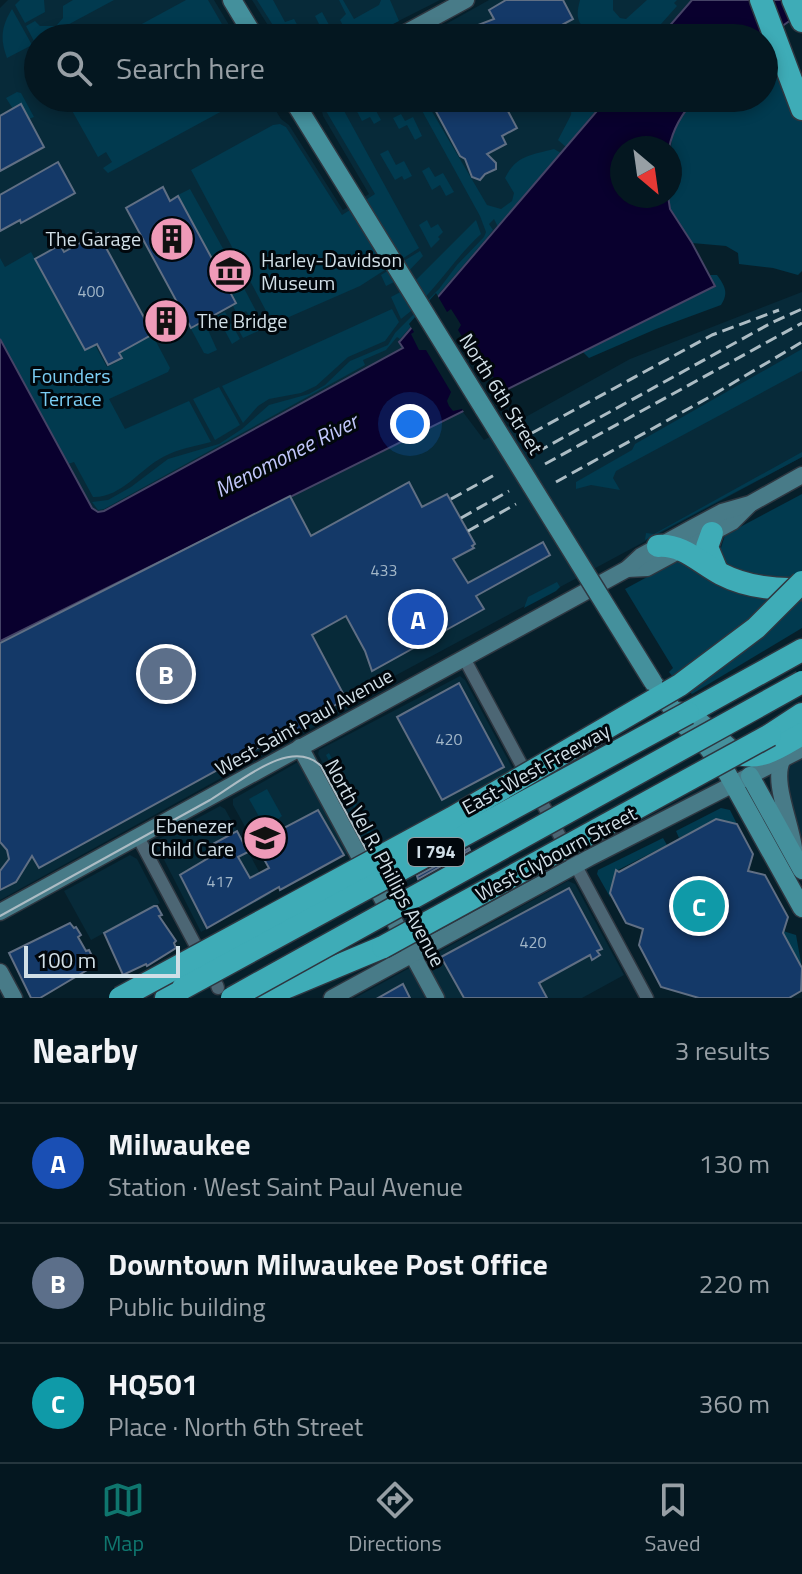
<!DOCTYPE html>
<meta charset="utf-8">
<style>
body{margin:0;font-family:"Titillium Web",sans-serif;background:#0d2029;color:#f1f3f6}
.compass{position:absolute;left:610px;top:136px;width:72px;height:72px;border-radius:50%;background:#041720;box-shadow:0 4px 12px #0003;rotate:151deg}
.scale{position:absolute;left:24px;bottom:20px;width:156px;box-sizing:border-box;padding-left:8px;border:4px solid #d1dfe7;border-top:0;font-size:22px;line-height:28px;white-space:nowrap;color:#d1dfe7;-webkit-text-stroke:6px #01070c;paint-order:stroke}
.you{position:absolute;left:410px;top:424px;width:28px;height:28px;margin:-20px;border:6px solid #fff;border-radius:50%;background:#1a73e8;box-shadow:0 0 0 12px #1a73e833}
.badge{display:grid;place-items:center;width:52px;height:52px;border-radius:50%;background:#0f766e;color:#fff;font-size:26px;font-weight:700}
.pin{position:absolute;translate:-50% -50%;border:4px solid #fff;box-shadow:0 2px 8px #0006}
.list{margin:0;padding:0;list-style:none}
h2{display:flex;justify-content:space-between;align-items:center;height:104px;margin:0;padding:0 32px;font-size:34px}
h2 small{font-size:26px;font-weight:400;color:#979fa5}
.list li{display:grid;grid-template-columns:52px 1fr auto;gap:24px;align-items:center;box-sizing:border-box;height:120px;padding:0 32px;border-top:2px solid #25363e}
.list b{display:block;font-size:30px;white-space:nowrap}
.list p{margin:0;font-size:26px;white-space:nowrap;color:#979fa5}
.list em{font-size:26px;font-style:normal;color:#979fa5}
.icon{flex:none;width:44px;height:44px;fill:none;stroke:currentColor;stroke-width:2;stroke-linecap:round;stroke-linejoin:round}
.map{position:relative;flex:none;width:802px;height:998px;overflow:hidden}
.search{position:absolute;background:#041720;box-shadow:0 4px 12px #0003;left:24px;right:24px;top:24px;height:88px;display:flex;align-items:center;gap:20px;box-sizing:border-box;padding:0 28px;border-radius:44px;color:#979fa5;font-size:30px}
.sheet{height:464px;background:#041720}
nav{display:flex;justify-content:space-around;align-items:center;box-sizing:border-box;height:112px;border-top:2px solid #25363e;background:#041720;font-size:22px;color:#979fa5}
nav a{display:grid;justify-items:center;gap:4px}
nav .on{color:#0f766e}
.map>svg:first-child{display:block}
.built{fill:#072a39}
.green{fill:#013a4f}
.water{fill:#09002e;stroke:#454366;stroke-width:2}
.pier{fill:#061f2a}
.building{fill:#143968;stroke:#606f84;stroke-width:2}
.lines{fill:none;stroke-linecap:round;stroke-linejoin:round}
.street-casing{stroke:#2e3741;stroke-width:15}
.secondary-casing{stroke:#2e3741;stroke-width:19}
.primary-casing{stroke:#2e3741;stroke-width:21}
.highway-casing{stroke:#2e3741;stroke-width:25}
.street{stroke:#4c6674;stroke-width:12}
.secondary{stroke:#487b88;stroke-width:16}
.primary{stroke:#44909c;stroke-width:18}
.highway{stroke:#3eacb7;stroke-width:22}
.tram{stroke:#acbcc4;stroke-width:2}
.rail{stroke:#acbcc4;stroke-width:3;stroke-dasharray:12 6;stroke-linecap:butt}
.primary-bridge-casing{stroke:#2e3741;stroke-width:21;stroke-linecap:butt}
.highway-bridge-casing{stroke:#2e3741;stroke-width:25;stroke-linecap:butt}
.primary-bridge{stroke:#44909c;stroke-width:18}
.highway-bridge{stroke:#3eacb7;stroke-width:22}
.labels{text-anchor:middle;stroke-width:6;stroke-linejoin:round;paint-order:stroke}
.number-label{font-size:16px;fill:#a2b6c7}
.shield{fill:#01070c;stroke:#939ea5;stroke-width:2}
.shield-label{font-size:18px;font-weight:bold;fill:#d1dfe7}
.poi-label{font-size:20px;fill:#d1dfe7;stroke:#01070c;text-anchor:end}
.park-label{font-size:20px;fill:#7bcef5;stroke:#01070c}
.street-label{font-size:20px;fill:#d1dfe7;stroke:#01070c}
.water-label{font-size:22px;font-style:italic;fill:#c1c6fa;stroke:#01070c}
</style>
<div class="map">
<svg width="802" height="998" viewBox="0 0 802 998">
<rect width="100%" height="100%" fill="#061f2a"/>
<g class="built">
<path d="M8,0H214L237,38H38V98H268L281,119L289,125L343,210L369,194L323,116L321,106L323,98H608L401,340L400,342L404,348L104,511L98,512L92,508L0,339V8Z"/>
<path d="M252,0H440L365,38H276Z"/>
<path d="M489,0H692L659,38H421Z"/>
<path d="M802,292V457L348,701L350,707L0,900V641L438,422L463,412L484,440L630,359Z"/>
<path d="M460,676L465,680L514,771L369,851L318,754L319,750Z"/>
<path d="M802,759V837L783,779L786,768Z"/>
<path d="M298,762L350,852L280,890L233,805V799Z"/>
<path d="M220,806L225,809L271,894L201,932L156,844L159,839Z"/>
<path d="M130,855L137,859L160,903L91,940L64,891Z"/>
<path d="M568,881L575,884L624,975L582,998H355Z"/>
</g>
<g class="green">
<path d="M20,0H44L45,12L25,23L15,5Z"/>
<path d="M73,0H114L60,29L57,25L63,18V6Z"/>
<path d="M186,0H208L230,38H116Z"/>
<path d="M257,0H273L285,22L294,19L304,37L281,38Z"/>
<path d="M339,0H343L354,19L379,5L381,0H390L399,21L365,38H350L340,20L346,14Z"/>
<path d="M580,0H613V10L620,18L626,19L647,0H677L674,3L677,6L661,24L664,30L658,38H596C580,25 574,22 580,0Z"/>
<path d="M12,9L32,45L7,58C0,39 1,27 12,9Z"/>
<path d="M322,12L333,32L317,38L311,28L319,24L315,16Z"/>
<path d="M35,21L40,26H55L58,30L44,38H38L35,43L26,26Z"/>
<path d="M765,38L802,101V271L798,275L773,268L739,264L738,253L726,246L692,243L670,209L668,196L672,133L686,109L696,98H764Z"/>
<path d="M17,92L21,93L34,117L29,119L21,104L13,109L6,98Z"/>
<path d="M65,98H246L108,173L103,168L112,162L106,152L98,157Z"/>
<path d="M329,98H337L419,248L360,286L273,324L191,170L273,125L280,124L286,127L342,215L375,194L326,111Z"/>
<path d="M359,98H369L381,120L374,124L370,117L362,121L352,102Z"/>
<path d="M415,98H424L487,205L501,209L512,201L514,193L505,178C516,155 532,155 554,149L561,153L498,227L494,219L489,224L493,230L486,239L400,339L397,337L386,350L363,360L365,365L104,509L98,510L92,502L108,500L131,487L168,459L219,444L242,429L269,405L309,394L325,385L350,361L388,345L395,333L439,289L457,265L484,237L486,232L480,216Z"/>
<path d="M590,98H606L566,147L558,140L571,115L572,101L583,109L594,111L596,106Z"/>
<path d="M401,114L405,121L413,117L422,136L415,140L407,125L399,129L393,118Z"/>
<path d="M388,150L396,165L404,161L412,176L404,180L402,176L395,180L380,154Z"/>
<path d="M429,167L435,177L443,173L454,192L446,196L440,185L432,190L422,171Z"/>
<path d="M190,189L226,254L214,261L178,195Z"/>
<path d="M427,220L431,228L438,224L443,232L438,237L440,239L431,248L419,225Z"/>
<path d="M476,220L481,234C452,260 433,296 401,319L391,297L408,288Z"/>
<path d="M420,251L423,256L402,278L386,286L381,275Z"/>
<path d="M31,252L85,350L95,345L107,367L123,359L120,352L152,334L170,368L168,372L109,399L125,429L189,401L211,442C195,446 178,449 163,457C140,469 121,498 93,497L74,462L68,464L0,339V258L5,267Z"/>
<path d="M227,256L265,328L243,338L236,325L250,317L246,311L232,319L231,315L236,312L233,306L237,303L215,262Z"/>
<path d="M710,275H717C725,286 729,293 721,305L656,329L589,358L583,352L715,286Z"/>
<path d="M392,309L399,322L385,341L348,357L316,386L301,393L269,399L258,406L243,423L222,386Z"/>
<path d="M225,312L240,339L232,344L217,316Z"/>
<path d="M204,321L217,350L208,354L204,353L191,329Z"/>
<path d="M802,349V371L616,471L613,478L620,490L591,485L576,489V482L632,450L635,444Z"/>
<path d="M219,387L240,425L215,440L193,399Z"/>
<path d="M802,452V457L645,540L646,533L654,534Z"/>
<path d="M802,494V582L767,580L727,566L720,551L725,535Z"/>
<path d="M684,557L802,595V628L692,694L677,682L669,672L673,668L625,589Z"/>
<path d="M557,582L560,587L556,591L524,608L528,597Z"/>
<path d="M329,753L374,838L371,840L326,755Z"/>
<path d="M267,789L282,816L266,829L249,799Z"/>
<path d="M721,808L730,810L737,824L716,819L679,838L676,831Z"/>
<path d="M663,838L667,845L616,871L610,897L597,874L598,870Z"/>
<path d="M783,931L796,935L802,968L783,933Z"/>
</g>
<g class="water">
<path d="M692,0H802V12L764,39L659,38Z"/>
<path d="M608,98H696C682,113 673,128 669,148H622V196H668L670,209L692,243L715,286L0,641V339L92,508L98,512L104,511L403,348L399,342L401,340Z"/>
</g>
<path class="pier" d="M436,293L447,312L451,309L458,320L461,325L458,330L484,372L490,371L498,386L494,389L500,398L466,415L462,409L453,411L449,406L447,401L451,392L426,350H419L411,334L414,332L409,324Z"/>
<g class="building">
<path d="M506,0H563L573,19L545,34L548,38H463L470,28L494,19L489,10Z"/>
<path d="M447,98H459L463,104L473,98H501L517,128L502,136L506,144L487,154L496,163V169L485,174L480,180L472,177L465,159L460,156L433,106Z"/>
<path d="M21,104L44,147L0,171V116Z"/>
<path d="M58,162L75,193L21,223L20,220L0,231V195Z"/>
<path d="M163,187L170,201L178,196L236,303L191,328L126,208Z"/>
<path d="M98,233L153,334L119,353L122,358L108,365L97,344L85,350L35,259L60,245L64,252Z"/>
<path d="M409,482L422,507L447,494L475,544L472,546L474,548L453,559L468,583L543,542L550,555L476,596L484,609L372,671L365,651L346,616L312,635L346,699L301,724L304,728L265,750L263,745L39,868L32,856L16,882L0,890V871L9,859L7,850L0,842V643L290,496L311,536Z"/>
<path d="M459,683L504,767L442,800L397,717Z"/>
<path d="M318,810L344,855L280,890L279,887L207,928L180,875L215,854L211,845L237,831L248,852L238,857L250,878L269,868L255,843Z"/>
<path d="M716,819L737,824L753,854L748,871L765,875L788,917L783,933L802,968L801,991L789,998H699L661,987L639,945L643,929L626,923L610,893L616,870L619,872Z"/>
<path d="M469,848L470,850L418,879L417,876Z"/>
<path d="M569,888L602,949L597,951L600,955L592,960L590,955L539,983L547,998H464L441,957Z"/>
<path d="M154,906H157L162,915L159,916L176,941L174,943L176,948L147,966L146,964L123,975L104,933Z"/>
<path d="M70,923L74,928L76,927L81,935L78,937L86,951L89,950L93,958L90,960L94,966L40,998H31L9,953Z"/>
<path d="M403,984L410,998H378Z"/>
</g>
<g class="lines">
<g class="street-casing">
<g id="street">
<path d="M464,658L647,998"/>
<path d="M138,837L197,948"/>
<path d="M217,985L218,988"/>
</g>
</g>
<g class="secondary-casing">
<g id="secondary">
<path d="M396,38L466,0"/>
<path d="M627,569L647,568L732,522L749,505"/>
<path d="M300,747L436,998"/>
<path d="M783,759C770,781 794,829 795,856"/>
<path d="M0,912L627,569L641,556L692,528L722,512L750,504L802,475"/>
<path d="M0,972L14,998"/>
<path d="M332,998L589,858L802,749"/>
</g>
</g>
<g class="primary-casing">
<g id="primary">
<path d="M232,0L255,38"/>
<path d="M292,98L484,409"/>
<path d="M655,685L684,725L708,748L727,773L802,908"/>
<path d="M678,711L695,717L736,753"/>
<path d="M750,776L802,870"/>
</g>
</g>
<g class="highway-casing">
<g id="highway">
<path d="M761,0L802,109"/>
<path d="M793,0L802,21"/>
<path d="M712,533L707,547L717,571"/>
<path d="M658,546C683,544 700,563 721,574C746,587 774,590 802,589"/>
<path d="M688,713L802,650"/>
<path d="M770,735L802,714"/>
<path d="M736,753C760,762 781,746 802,734"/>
<path d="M166,998L183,988"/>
<path d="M261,998L383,947"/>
</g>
</g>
<use href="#street" class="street"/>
<use href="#secondary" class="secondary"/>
<use href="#primary" class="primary"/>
<use href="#highway" class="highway"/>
<g class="tram">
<path d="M393,889H397"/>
<path d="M0,916L210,800C239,783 291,736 321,766L368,853"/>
</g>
<g class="rail">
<path d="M532,433L712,335L779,310"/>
<path d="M537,452L773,322L802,309"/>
<path d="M545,464L802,323"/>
<path d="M556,482L706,399L802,342"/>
<path d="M451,499L498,473"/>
<path d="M461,518L509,491"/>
<path d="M468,531L516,504"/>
</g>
<g class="primary-bridge-casing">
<path id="primary-bridge" d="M484,409L653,682"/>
</g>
<g class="highway-bridge-casing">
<g id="highway-bridge">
<path d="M383,947L770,735"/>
<path d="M183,988L688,713"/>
<path d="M120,998L452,818L680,685L756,628L802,582"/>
<path d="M232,998L802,682"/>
</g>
</g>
<use href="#primary-bridge" class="primary-bridge"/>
<use href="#highway-bridge" class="highway-bridge"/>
</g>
<defs>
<g id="building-disc" transform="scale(2.3)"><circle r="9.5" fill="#ef9ab8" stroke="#01070c"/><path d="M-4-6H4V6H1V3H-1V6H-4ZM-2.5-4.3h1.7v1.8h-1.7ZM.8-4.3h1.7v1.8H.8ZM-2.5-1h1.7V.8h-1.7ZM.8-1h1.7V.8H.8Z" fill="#111"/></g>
<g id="museum-disc" transform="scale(2.3)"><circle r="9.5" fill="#ef9ab8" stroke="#01070c"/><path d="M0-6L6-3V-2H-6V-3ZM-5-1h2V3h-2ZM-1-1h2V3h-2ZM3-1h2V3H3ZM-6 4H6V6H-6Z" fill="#111"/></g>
<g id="school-disc" transform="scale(2.3)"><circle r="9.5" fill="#ef9ab8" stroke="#01070c"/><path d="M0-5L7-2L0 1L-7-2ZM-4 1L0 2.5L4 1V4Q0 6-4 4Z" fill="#111"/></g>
</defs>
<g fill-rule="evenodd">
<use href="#building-disc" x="172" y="239"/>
<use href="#museum-disc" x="230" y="271"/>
<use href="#building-disc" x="166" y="321"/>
<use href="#school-disc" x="265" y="838"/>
</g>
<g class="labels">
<g class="number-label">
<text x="91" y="297">400</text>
<text x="384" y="576">433</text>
<text x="449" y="745">420</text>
<text x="220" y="887">417</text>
<text x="533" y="948">420</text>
</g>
<rect class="shield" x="408" y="838" width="56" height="28" rx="6"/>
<g class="shield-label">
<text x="436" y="858">I 794</text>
</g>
<g class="poi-label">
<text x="141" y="246">The Garage</text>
<text x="261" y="267" text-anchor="start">Harley-Davidson<tspan x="261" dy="23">Museum</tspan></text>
<text x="197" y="328" text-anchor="start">The Bridge</text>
<text x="234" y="833">Ebenezer<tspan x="234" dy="23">Child Care</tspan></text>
</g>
<g class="park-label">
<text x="71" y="383">Founders<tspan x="71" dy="23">Terrace</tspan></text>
</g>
<g class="street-label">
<text transform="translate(501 394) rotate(58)" y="7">North 6th Street</text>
<text transform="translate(304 722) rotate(-29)" y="7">West Saint Paul Avenue</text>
<text transform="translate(536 769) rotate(-29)" y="7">East-West Freeway</text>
<text transform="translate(556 854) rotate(-28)" y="7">West Clybourn Street</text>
<text transform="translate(385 863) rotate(62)" y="7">North Vel R. Phillips Avenue</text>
</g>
<g class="water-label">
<text transform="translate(286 455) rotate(-27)" y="8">Menomonee River</text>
</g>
</g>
</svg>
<svg class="compass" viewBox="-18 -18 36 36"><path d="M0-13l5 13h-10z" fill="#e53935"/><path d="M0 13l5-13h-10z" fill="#979fa5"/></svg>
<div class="scale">100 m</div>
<div class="you"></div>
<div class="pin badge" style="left:418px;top:619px;background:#1a4fb4">A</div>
<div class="pin badge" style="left:166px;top:674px;background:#5c6f8a">B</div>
<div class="pin badge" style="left:699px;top:906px;background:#0f9aa8">C</div>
<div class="search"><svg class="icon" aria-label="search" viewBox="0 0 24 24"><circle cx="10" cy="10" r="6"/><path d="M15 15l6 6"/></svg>Search here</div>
</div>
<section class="sheet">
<h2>Nearby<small>3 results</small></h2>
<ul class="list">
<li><span class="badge" style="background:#1a4fb4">A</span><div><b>Milwaukee</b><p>Station · West Saint Paul Avenue</p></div><em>130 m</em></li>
<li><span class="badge" style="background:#5c6f8a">B</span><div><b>Downtown Milwaukee Post Office</b><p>Public building</p></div><em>220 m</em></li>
<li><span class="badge" style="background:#0f9aa8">C</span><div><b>HQ501</b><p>Place · North 6th Street</p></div><em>360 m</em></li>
</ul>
</section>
<nav>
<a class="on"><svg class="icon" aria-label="map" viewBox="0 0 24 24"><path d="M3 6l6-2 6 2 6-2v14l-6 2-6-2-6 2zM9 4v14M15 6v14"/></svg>Map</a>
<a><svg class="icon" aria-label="directions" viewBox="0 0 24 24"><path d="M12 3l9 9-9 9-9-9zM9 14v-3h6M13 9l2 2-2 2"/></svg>Directions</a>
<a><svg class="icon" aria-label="saved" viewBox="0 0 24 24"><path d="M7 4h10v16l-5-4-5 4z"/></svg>Saved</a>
</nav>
